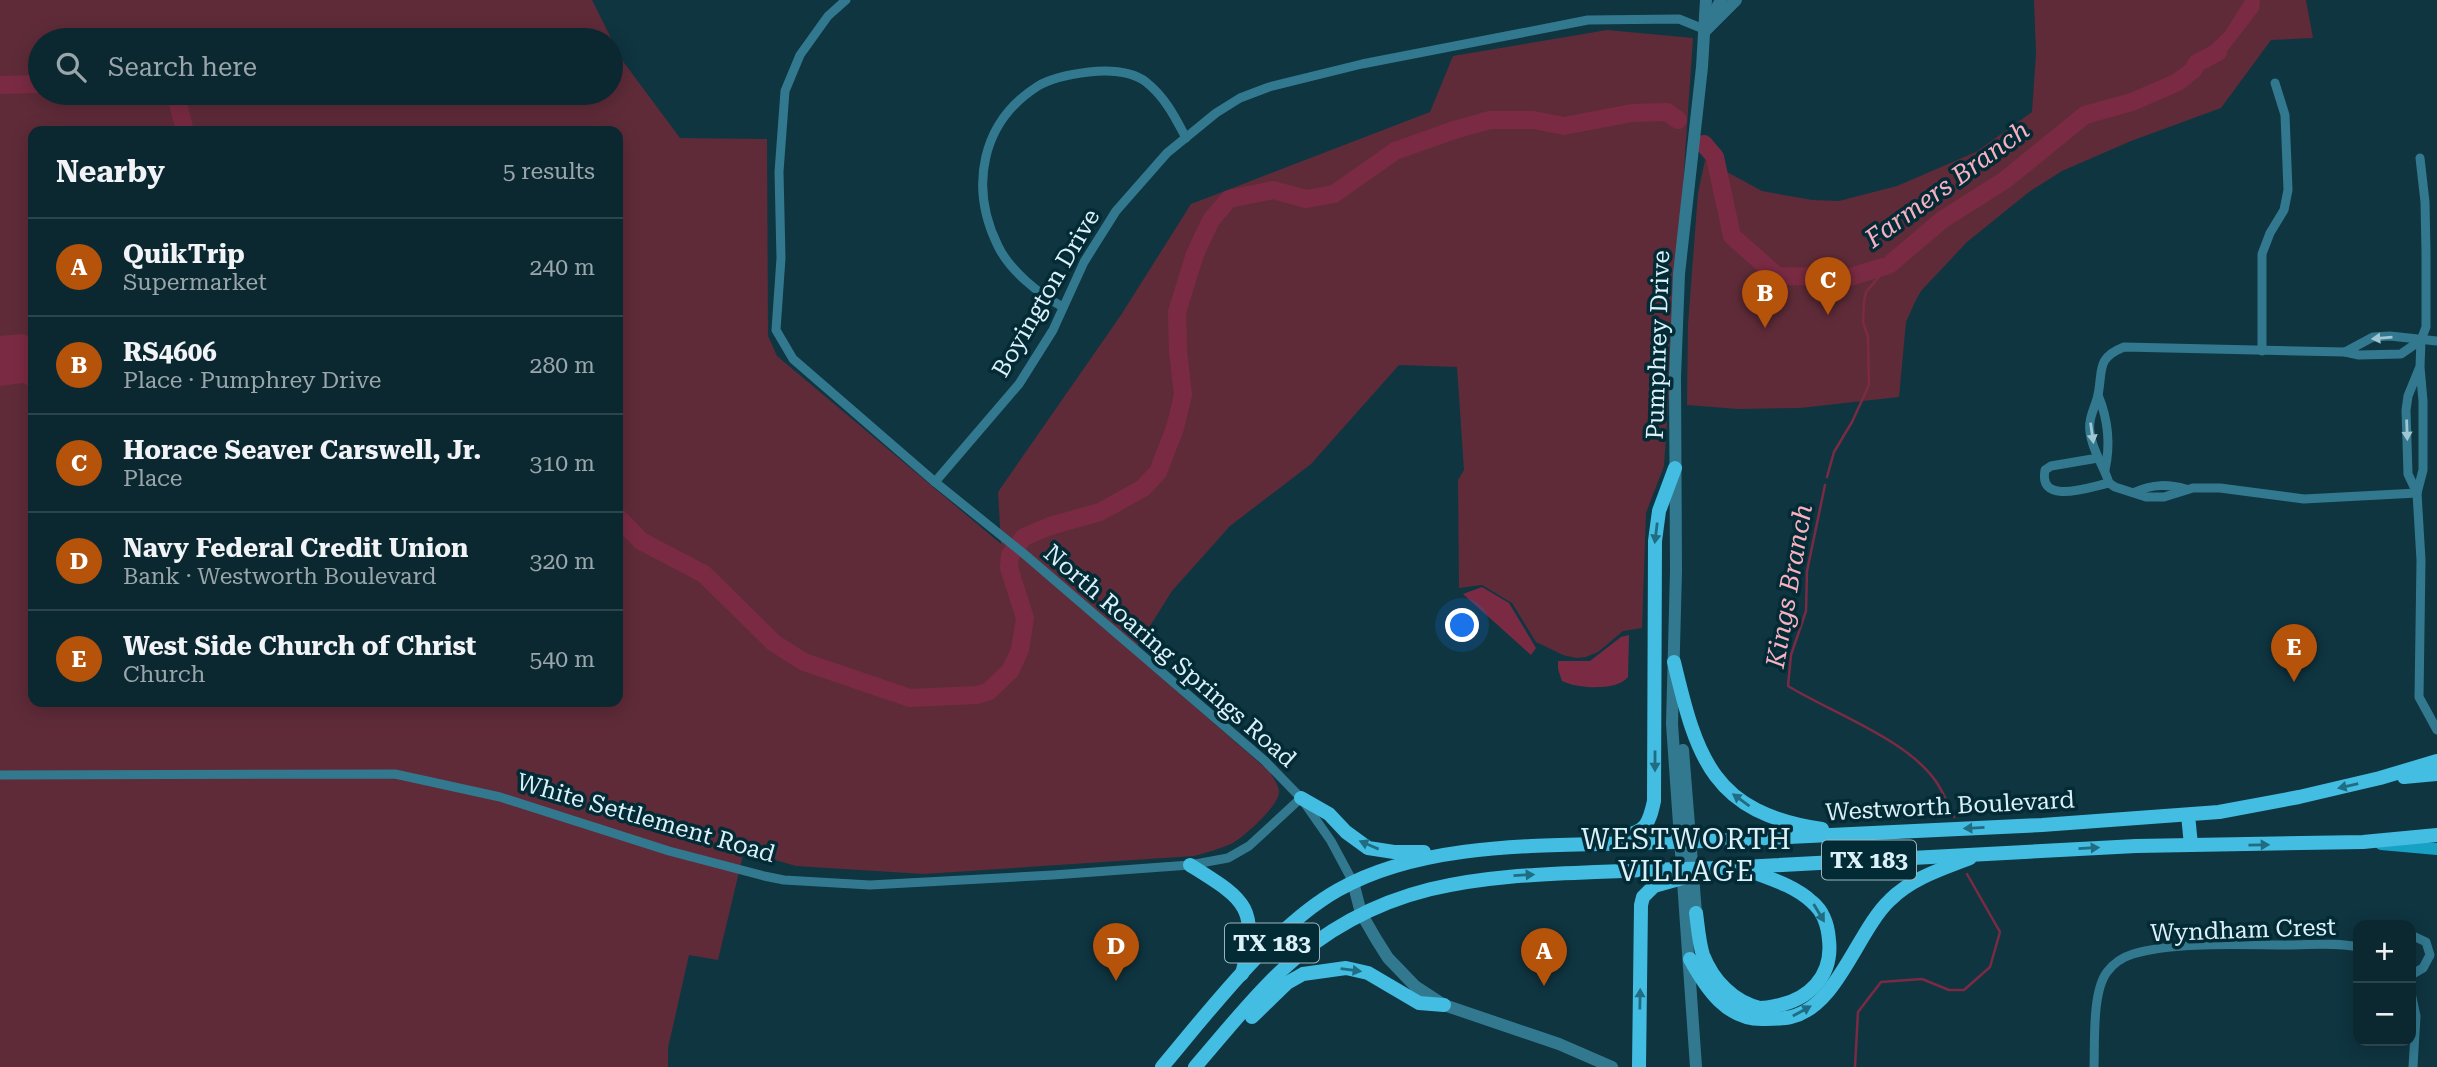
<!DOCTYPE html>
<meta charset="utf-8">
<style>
body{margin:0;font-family:"Roboto Serif",serif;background:#19343d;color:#f1f3f6}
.controls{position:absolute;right:21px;bottom:21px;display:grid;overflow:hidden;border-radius:14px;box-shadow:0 4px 18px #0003}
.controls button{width:63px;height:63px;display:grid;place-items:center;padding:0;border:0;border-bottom:2px solid #2b444d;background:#0b2831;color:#f1f3f6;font:35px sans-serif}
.you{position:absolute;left:1463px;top:626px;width:24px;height:24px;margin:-18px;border:5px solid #fff;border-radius:50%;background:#1a73e8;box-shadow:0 0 0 10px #1a73e833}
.badge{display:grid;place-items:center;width:46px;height:46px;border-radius:50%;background:#b45309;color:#fff;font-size:23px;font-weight:700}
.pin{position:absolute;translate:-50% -58px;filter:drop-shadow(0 2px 4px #0008)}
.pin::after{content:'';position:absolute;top:37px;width:24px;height:21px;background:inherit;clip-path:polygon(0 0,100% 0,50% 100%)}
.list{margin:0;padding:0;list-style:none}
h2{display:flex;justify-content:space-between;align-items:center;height:91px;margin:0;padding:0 28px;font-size:30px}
h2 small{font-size:23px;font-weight:400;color:#9aa6ab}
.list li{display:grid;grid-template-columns:46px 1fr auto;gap:21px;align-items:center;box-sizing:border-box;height:98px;padding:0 28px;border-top:2px solid #2b444d}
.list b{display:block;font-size:26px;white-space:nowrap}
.list p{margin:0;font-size:23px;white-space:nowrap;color:#9aa6ab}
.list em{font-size:23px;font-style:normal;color:#9aa6ab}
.icon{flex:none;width:38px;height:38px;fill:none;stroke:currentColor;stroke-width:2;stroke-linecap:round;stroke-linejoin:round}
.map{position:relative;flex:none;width:2437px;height:1067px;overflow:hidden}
.search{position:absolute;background:#0b2831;box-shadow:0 4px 18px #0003;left:28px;top:28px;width:595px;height:77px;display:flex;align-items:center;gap:18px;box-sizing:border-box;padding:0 24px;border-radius:38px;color:#9aa6ab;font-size:26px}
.panel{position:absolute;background:#0b2831;box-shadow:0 4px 18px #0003;left:28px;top:126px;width:595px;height:581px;border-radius:14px}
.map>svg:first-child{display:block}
.green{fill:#5f2b39;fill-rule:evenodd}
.water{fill:#7a2b43}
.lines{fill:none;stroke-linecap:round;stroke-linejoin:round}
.stream{stroke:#7a2b43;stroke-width:2.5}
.river{stroke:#7a2b43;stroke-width:18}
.minor{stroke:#32798f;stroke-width:9}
.tertiary{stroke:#32798f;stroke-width:12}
.secondary{stroke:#17a1c5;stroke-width:12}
.primary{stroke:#43bde1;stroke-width:14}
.primary-bridge{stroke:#43bde1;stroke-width:14}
.oneway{fill:#a0c6d3}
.oneway2{fill:#206d83}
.labels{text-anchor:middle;stroke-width:7;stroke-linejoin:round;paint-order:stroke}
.shield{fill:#032b36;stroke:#9bb5be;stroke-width:2}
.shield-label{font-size:23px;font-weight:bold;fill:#dcf0f8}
.street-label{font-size:24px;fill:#dcf0f8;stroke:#032b36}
.water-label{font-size:26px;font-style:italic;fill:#f9b1c1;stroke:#032b36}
.quarter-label{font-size:28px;letter-spacing:2px;fill:#dcf0f8;stroke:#032b36}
</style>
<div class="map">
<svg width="2437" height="1067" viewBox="0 0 2437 1067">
<rect width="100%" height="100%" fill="#0f3541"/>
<g class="green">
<path d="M0,0H592L622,60L680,138L767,139L768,336L777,356L1001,544L998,492L1121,315L1191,204L1430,112L1453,56L1607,30L1693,38L1664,466L1646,513L1642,628L1623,631L1598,652L1586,657L1576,658L1563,655L1536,642L1512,603L1482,585L1459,588L1458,480L1464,470L1457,367L1399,365L1311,464L1230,526L1172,591L1133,653L1270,772C1273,778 1279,785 1279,792C1279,806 1243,838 1231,844C1219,849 1206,853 1194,856L924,874L796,866L744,851L718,960L689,955L668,1048V1067H0ZM40,40H611V93H40ZM33,131H618V702H33Z"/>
<path d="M2034,0H2306L2313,38L2271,40L2221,108L2131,141L2062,171L2029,192L1967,242L1921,291L1915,302L1906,322L1899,397L1800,408L1738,409L1687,405L1688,324L1698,193L1705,160L1762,191L1812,200L1839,201L1897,186L1976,152L2032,112L2036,53Z"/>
</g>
<g class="water">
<path d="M2245,0H2260L2259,10L2225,54L2208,68L2195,69L2198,58L2225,32Z"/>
<path d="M23,334L33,339V388L23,383L0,386V336Z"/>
<path d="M1482,587L1509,603L1536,648L1531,655L1463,594Z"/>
<path d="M1629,635L1628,677C1617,691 1578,689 1562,681L1558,669V661H1590L1621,637Z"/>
</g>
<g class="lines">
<g class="stream">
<path d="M1827,477L1834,452L1852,422L1869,385L1868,337L1863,322L1864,302L1866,292L1889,265"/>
<path d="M1825,485L1807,571L1806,611L1791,655L1788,686C1832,713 1909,740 1937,783C1944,794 1949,806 1954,817"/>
<path d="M1855,1067L1858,1012L1881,982L1922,979L1949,990H1964L1990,967L2000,932L1967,874"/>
</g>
<g class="river">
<path d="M0,85L40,84"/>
<path d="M171,93L177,100L185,131"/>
<path d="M1704,144L1715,157L1732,236L1777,276L1850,277L1889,265L1942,220L2005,180L2085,115L2132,102L2178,82L2193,70L2197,63L2218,52"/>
<path d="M618,517L641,541L704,574L774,643L804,662L910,698L977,695L989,691L1010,671L1020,650L1025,618L1009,568L1010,555L1024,537L1050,526L1100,512L1143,488L1158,472L1175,428L1183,395L1178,351L1177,312L1195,254L1211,220L1229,199L1273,190L1306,199L1334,194L1395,151L1454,130L1490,120H1533L1564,126L1632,113L1667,112L1678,120"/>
</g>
<g class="minor">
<path d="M846,0L828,16L800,55L785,91L779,172L781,258L776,330L793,359L935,482L1023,553L1265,761L1301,798L1331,841L1353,882"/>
<path d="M2420,158L2425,202L2426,252V327L2421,340L2420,367L2423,401V470L2417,493L2421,560L2419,697L2437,730"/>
<path d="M1063,307C1039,294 1010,271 998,246C969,187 981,122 1038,86C1053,77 1072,74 1089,72C1108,70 1130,70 1146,82C1165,97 1175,117 1186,138"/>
<path d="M2262,351V254L2270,233L2284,210L2288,190L2285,115L2275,83"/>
<path d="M2345,352L2373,337L2390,336L2437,341"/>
<path d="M2098,395C2108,419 2111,443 2105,470"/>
<path d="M2098,458L2051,466L2045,470C2038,506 2090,487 2109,483"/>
<path d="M935,482L1019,384L1053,330L1084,262L1116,211L1167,153L1216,113L1240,98L1269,87L1362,64L1588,20L1679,19L1706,30"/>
<path d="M2135,492C2153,484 2168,484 2186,489"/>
<path d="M2417,493L2304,499L2220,488H2193L2164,497H2146L2115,487L2109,483C2104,466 2092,451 2090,432C2088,418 2095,408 2098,395C2103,370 2096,358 2124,347L2345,352L2359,355L2401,354L2421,340"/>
<path d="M2417,493L2408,474L2406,410L2408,396L2419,369"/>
<path d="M0,775L395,774L500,797L669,851L764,876L784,880L870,885L1053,875L1190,865L1228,858L1249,846L1301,798"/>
<path d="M2411,935L2426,942L2430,955L2423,968L2411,975"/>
<path d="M2411,993L2416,1016L2413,1067"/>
<path d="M2094,1067C2095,1042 2092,992 2107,972C2113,964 2123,957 2133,954C2175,941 2244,945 2288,945C2311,945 2336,942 2358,947"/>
</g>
<g class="tertiary">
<path d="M1710,20L1721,0"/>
<path d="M1706,30L1736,0"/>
<path d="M1683,750L1696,913"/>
<path d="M1353,882L1361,913L1376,939L1388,958L1415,986L1444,1005L1559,1044L1612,1067"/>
<path d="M1696,1067L1672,724L1676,571L1675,377L1679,274L1702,67L1706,0"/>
</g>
<path class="secondary" d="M2381,844L2437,849"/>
<g class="primary">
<path d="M1674,662C1697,759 1713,813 1822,829"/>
<path d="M2404,777L2437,774"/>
<path d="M1301,798L1329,814L1346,832L1368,848L1394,852H1424"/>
<path d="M2188,815L2191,845"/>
<path d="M1621,836C1646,832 1649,824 1654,801L1655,541L1659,511L1675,468"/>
<path d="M1705,841L2042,825L2219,812L2299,797L2380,778L2437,761"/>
<path d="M1190,865C1244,899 1260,906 1242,974"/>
<path d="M1724,868L2136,846L2363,842L2437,835"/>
<path d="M1696,913C1698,927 1699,943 1703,955C1713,980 1733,1002 1760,1008C1764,1008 1771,1007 1775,1006C1809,1000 1833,976 1829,940C1828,926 1823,911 1812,902C1794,885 1768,878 1745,869"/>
<path d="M1690,959C1706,988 1727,1021 1765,1019C1773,1019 1783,1019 1791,1017C1838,1006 1857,931 1890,900C1912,878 1942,869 1970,858"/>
<path d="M1252,1017L1287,983L1303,974L1346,968L1368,973L1419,1003L1444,1005"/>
<path d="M1162,1067C1209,1011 1274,926 1338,890C1423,842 1539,846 1635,843"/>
<path d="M1195,1067C1223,1035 1250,1000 1281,971C1389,869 1504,877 1642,870"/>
<path d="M1639,1067L1641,905L1643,897L1654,886"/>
</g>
<g class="primary-bridge">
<path d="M1635,843L1705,841"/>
<path d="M1642,870L1724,868"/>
<path d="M1654,886L1697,874"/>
</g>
</g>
<defs><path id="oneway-solid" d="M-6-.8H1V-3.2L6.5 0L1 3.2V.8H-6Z" transform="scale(1.75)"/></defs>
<g class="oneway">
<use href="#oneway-solid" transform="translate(2382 338) rotate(175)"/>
<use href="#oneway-solid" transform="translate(2407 430) rotate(88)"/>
<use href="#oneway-solid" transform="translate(2092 433) rotate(82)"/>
</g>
<g class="oneway2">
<use href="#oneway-solid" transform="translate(1656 533) rotate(97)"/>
<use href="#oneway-solid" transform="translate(1655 761) rotate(90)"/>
<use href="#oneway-solid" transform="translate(2348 786) rotate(167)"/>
<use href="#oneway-solid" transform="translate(1741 800) rotate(-144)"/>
<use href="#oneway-solid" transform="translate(1974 828) rotate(177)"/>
<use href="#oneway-solid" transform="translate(1369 845) rotate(-157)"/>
<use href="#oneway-solid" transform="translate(2259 845) rotate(-1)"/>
<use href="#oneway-solid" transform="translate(2089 848) rotate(-3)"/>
<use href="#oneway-solid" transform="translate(1524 875) rotate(-3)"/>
<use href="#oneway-solid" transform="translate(1819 913) rotate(59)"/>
<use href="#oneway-solid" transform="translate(1351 970) rotate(7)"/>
<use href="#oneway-solid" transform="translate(1640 999) rotate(-89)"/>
<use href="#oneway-solid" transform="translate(1802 1011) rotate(-29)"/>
</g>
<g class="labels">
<g class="shield">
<rect x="1822" y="840.5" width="94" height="39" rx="5"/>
<rect x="1225" y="923.5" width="94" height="39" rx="5"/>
</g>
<g class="shield-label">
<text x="1869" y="868">TX 183</text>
<text x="1272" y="951">TX 183</text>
</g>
<g class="street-label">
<text transform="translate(1046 293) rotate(-60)" y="8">Boyington Drive</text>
<text transform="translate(1658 345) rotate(-88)" y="8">Pumphrey Drive</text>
<text transform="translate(1170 656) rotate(41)" y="8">North Roaring Springs Road</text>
<text transform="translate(1950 806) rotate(-3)" y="8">Westworth Boulevard</text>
<text transform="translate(646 818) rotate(16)" y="8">White Settlement Road</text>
<text transform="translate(2243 930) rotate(-2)" y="8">Wyndham Crest</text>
</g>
<g class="water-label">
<text transform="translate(1947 184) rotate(-36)" y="9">Farmers Branch</text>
<text transform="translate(1789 586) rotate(-80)" y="9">Kings Branch</text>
</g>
<g class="quarter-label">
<text x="1687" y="849">WESTWORTH<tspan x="1687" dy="32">VILLAGE</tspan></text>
</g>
</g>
</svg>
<div class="controls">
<button>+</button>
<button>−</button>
</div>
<div class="you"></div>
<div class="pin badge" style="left:1544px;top:986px">A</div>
<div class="pin badge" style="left:1765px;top:328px">B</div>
<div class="pin badge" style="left:1828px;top:315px">C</div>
<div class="pin badge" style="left:1116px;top:981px">D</div>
<div class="pin badge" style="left:2294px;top:682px">E</div>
<div class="search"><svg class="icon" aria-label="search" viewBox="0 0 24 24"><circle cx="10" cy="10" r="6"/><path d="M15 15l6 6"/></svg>Search here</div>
<section class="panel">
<h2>Nearby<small>5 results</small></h2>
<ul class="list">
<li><span class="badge">A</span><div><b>QuikTrip</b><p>Supermarket</p></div><em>240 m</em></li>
<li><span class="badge">B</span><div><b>RS4606</b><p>Place · Pumphrey Drive</p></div><em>280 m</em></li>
<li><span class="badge">C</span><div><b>Horace Seaver Carswell, Jr.</b><p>Place</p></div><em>310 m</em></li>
<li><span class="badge">D</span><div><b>Navy Federal Credit Union</b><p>Bank · Westworth Boulevard</p></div><em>320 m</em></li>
<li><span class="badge">E</span><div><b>West Side Church of Christ</b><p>Church</p></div><em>540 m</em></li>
</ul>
</section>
</div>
